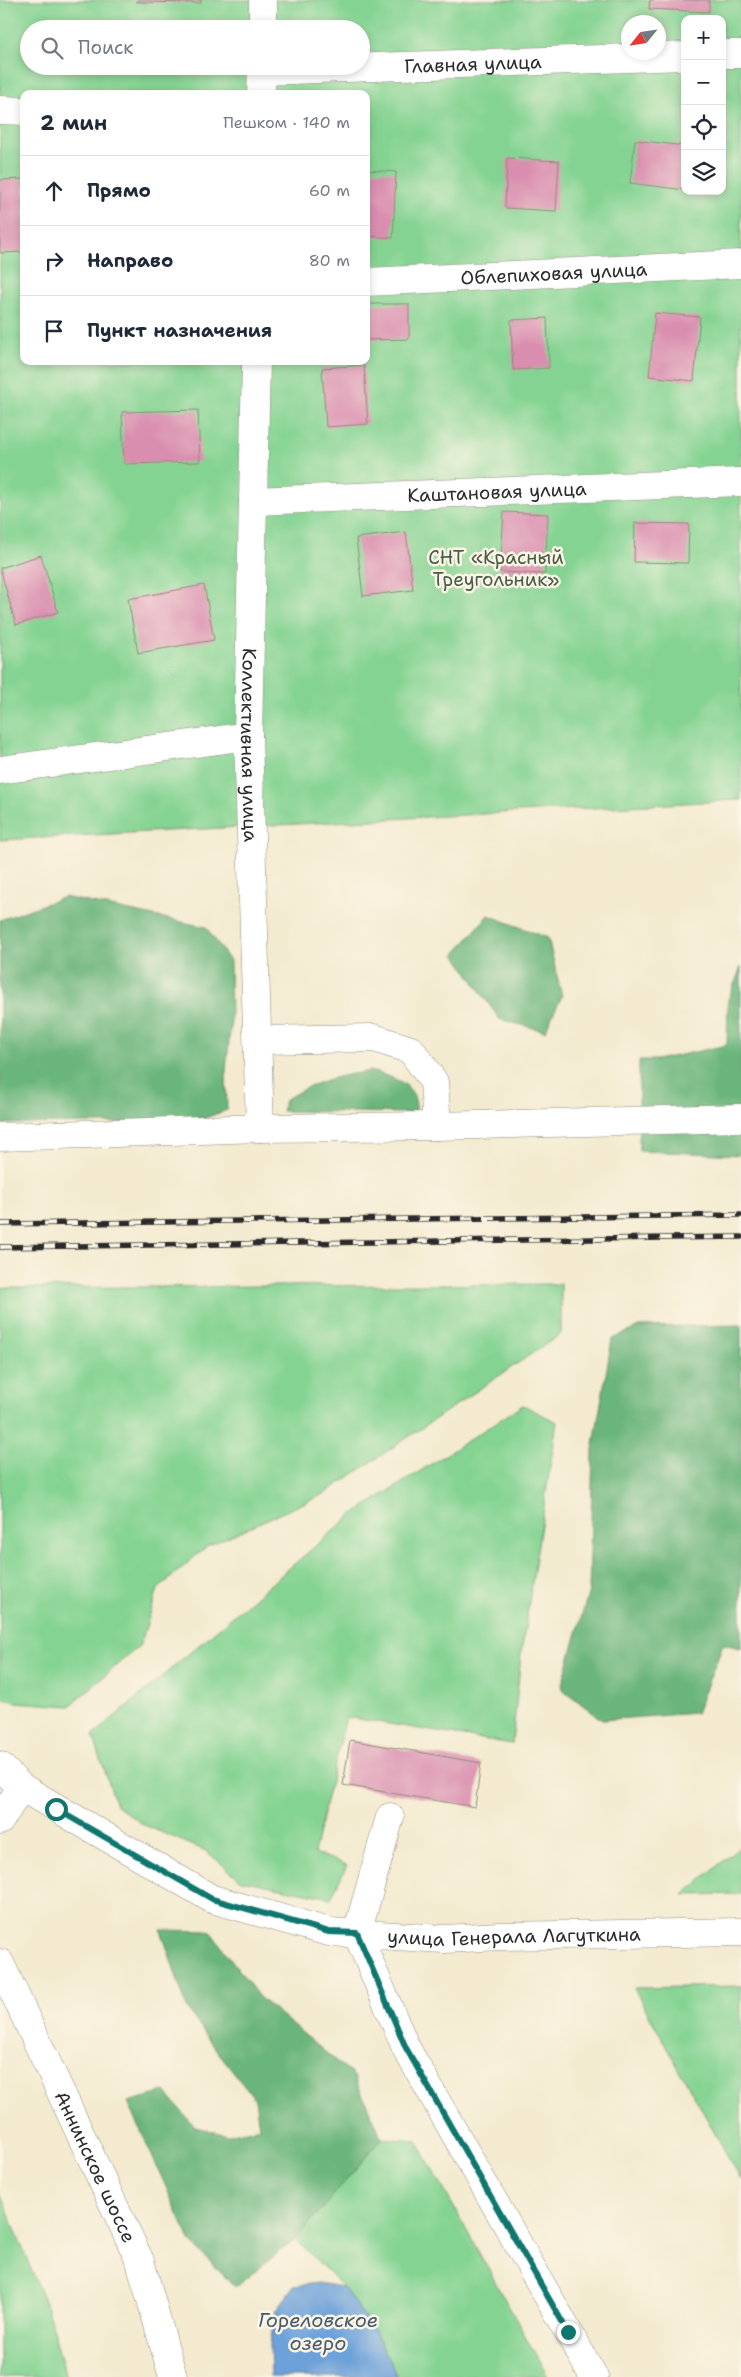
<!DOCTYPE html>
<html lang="ru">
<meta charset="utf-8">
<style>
body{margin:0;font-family:"Shantell Sans",sans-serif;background:#f2f2f3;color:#1f2937}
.controls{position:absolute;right:15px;top:15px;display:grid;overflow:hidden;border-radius:10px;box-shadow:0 2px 8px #0003}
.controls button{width:45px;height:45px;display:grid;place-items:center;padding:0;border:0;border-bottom:1px solid #e0e1e3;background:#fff;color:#1f2937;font:25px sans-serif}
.compass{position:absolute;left:621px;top:15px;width:45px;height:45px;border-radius:50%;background:#fff;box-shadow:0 2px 8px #0003;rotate:240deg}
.stop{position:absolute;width:15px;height:15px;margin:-11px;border:4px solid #0f766e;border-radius:50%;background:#fff}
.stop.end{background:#0f766e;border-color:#fff;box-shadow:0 1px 5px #0008}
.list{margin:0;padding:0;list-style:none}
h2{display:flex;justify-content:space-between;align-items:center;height:65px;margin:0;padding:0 20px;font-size:21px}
h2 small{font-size:16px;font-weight:400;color:#747a83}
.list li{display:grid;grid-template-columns:32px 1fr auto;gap:15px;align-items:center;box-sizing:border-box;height:70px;padding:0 20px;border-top:1px solid #e0e1e3}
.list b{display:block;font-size:19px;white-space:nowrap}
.list em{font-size:16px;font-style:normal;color:#747a83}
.icon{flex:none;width:28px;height:28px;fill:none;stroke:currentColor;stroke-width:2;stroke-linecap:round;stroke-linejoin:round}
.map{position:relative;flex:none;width:741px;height:2377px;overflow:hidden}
.search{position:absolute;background:#fff;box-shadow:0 2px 8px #0003;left:20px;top:20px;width:350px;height:55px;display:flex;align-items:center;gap:12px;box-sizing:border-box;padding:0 18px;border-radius:28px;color:#747a83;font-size:19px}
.panel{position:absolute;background:#fff;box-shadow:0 2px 8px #0003;left:20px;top:90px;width:350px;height:275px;border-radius:10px}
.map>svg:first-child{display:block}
.green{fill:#84d392;stroke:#587f5e;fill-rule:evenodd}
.forest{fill:#6bb57c;stroke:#4b7054}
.water{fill:#6da1d9;stroke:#4c6682}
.building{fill:#d98eaf}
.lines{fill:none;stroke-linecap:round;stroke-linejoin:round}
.minor-casing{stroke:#8f8a7d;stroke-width:29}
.major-casing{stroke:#8f8a7d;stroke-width:29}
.minor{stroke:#fff;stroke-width:28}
.major{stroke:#fff;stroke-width:28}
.rail-casing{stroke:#2b2b2b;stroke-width:5.5}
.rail{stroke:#fcf5e5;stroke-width:4;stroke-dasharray:11;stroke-linecap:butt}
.route{stroke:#0f766e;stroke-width:6}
.labels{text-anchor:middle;stroke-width:5;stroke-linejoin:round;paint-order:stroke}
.street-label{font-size:19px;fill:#2b2b2b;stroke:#fcf5e5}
.park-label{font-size:19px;fill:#465d4a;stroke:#fcf5e5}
.water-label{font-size:20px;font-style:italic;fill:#455a71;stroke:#fcf5e5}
</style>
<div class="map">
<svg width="741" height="2377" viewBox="0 0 741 2377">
<rect width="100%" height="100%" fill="#fcf5e5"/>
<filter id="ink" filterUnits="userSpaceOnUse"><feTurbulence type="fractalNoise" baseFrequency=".02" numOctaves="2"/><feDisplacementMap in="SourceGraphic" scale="10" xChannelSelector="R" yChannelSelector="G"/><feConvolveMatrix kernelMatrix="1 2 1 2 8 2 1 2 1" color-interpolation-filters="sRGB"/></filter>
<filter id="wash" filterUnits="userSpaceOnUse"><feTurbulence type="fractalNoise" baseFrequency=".0096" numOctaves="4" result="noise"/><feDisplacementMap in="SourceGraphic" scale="20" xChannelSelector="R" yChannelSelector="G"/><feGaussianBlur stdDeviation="1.12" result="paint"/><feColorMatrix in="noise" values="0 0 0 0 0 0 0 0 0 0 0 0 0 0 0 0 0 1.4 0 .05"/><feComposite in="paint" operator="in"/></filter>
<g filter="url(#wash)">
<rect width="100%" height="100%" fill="#f3eacf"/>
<g class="green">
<path d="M0,0H741V800L0,840ZM685,19H722V191H685ZM628,22H658V52H628ZM29,29H361V66H29ZM24,94H366V361H24Z"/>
<path d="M561,1284V1334L324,1494L207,1546L158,1589L140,1645L70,1706L15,1702L0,1697V1288Z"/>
<path d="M523,1405L557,1422L521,1654L512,1744L346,1717L314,1853L347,1865L331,1898L241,1880L206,1851L144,1825L116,1805L93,1735L352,1515Z"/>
<path d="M741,1846V1894L683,1895Z"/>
<path d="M741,1986V2180L634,1988Z"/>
<path d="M382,2138L417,2141L548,2377H397L377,2335L343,2287L296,2239Z"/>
<path d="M0,2193L47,2308L66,2377H0Z"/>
</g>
<g class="forest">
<path d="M64,897L206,927L230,961L231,1021L226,1071L227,1110L194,1122L0,1124V920Z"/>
<path d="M488,915L548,938L562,996L545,1031L499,1019L455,954Z"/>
<path d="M741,967V1155L639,1151V1060H657L727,1045L728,1000Z"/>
<path d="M371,1071C395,1079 418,1082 416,1113L282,1111L285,1100C314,1081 337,1076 371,1071Z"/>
<path d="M741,1325V1648L723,1644L696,1713L602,1720L561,1688L589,1591L593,1449L612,1339L639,1327Z"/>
<path d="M161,1930L210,1931L259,1997L354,2076L382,2138L296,2239L235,2287L190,2241L128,2102L165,2092L195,2127L228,2135L259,2128L255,2099L211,2043L187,2008Z"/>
</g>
<path class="water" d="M318,2283L343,2287L377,2335L397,2377H271L270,2344L275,2312L294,2286Z"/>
<g id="blocks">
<g class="building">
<path d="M137,0H201V3L137,2Z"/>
<path d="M650,0H709V12L649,9Z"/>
<path d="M635,140L685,146V190L630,183Z"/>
<path d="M507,158L559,161L556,211L505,208Z"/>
<path d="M366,170L396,172L393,238L366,236Z"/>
<path d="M24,179V252L0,253V180Z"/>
<path d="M366,304H409V339L367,340Z"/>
<path d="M655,313L700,317L694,381L649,376Z"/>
<path d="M547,318L549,368L513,370L511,320Z"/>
<path d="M364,365L368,424L326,427L322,368Z"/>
<path d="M198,410L200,462L124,464L122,412Z"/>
<path d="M504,512L548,514L545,574L500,572Z"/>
<path d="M635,523L689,524L688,563L634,562Z"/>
<path d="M406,532L413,590L363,596L356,538Z"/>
<path d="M41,555L58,612L16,625L0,568Z"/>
<path d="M204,585L214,640L138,653L128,599Z"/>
<path d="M350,1740L481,1763L475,1807L343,1785Z"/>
</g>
</g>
</g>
<g filter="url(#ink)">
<use href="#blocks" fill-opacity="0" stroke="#8f8a7d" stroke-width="1"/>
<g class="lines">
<g class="minor-casing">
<g id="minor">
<path d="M263,29V0"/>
<path d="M722,54H741"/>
<path id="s1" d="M262,71L685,56"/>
<path d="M261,94L262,66"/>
<path d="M0,110L24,111"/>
<path id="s2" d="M366,282L741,264"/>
<path id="s3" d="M256,361L248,736L260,1128"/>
<path id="s4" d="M253,501L741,482"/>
<path d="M0,770L248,736"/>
<path d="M258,1040L374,1038L411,1050L434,1082L437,1126"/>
<path d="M0,1137L260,1128L437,1126L741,1118"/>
<path id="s5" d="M0,1766L21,1787L212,1899L329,1932L444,1939L500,1936L741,1932"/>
<path d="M390,1817L357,1933L406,2048L594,2377"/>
<path d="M0,1821L21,1787"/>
</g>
</g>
<g class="major-casing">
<g id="major">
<path id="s6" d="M0,1963L140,2261L173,2377"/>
</g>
</g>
<use href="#minor" class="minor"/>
<use href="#major" class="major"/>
<g class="rail-casing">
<g id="rail">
<path d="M0,1224L741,1215"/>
<path d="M0,1247L741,1237"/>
</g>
</g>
<use href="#rail" class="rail"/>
</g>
</g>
<g class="lines" filter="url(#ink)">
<path class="route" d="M56,1809L212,1899L329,1932L357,1933L406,2048L568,2332"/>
</g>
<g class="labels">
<g class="street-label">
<text dy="7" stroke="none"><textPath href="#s1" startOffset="211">Главная улица</textPath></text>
<text dy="7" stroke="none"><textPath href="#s2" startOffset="188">Облепиховая улица</textPath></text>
<text dy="7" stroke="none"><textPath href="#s4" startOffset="244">Каштановая улица</textPath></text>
<text dy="7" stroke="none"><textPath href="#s3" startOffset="384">Коллективная улица</textPath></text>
<text dy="7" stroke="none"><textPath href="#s5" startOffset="558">улица Генерала Лагуткина</textPath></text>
<text dy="7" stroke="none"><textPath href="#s6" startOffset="225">Аннинское шоссе</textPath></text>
</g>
<g class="park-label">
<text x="496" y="564">СНТ «Красный<tspan x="496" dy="22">Треугольник»</tspan></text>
</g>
<g class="water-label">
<text x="318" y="2327">Гореловское<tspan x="318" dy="23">озеро</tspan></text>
</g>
</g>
</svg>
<div class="controls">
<button>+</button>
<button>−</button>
<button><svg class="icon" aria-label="locate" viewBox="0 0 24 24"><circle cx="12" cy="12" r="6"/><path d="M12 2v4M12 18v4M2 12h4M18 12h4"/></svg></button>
<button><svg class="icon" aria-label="layers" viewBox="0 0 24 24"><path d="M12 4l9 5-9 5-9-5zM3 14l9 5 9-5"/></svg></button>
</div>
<svg class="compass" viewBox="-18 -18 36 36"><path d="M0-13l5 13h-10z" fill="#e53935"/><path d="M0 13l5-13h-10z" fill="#747a83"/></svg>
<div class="stop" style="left:56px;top:1809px"></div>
<div class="stop end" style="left:568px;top:2332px"></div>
<div class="search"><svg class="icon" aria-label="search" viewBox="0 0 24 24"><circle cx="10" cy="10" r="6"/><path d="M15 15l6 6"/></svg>Поиск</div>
<section class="panel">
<h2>2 мин<small>Пешком · 140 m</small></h2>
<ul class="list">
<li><svg class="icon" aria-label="ahead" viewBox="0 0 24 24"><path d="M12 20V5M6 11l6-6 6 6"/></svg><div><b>Прямо</b></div><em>60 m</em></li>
<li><svg class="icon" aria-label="right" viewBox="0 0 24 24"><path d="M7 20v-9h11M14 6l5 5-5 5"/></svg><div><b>Направо</b></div><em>80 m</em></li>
<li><svg class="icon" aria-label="arrive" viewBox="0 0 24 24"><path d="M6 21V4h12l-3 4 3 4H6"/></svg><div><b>Пункт назначения</b></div></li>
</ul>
</section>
</div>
